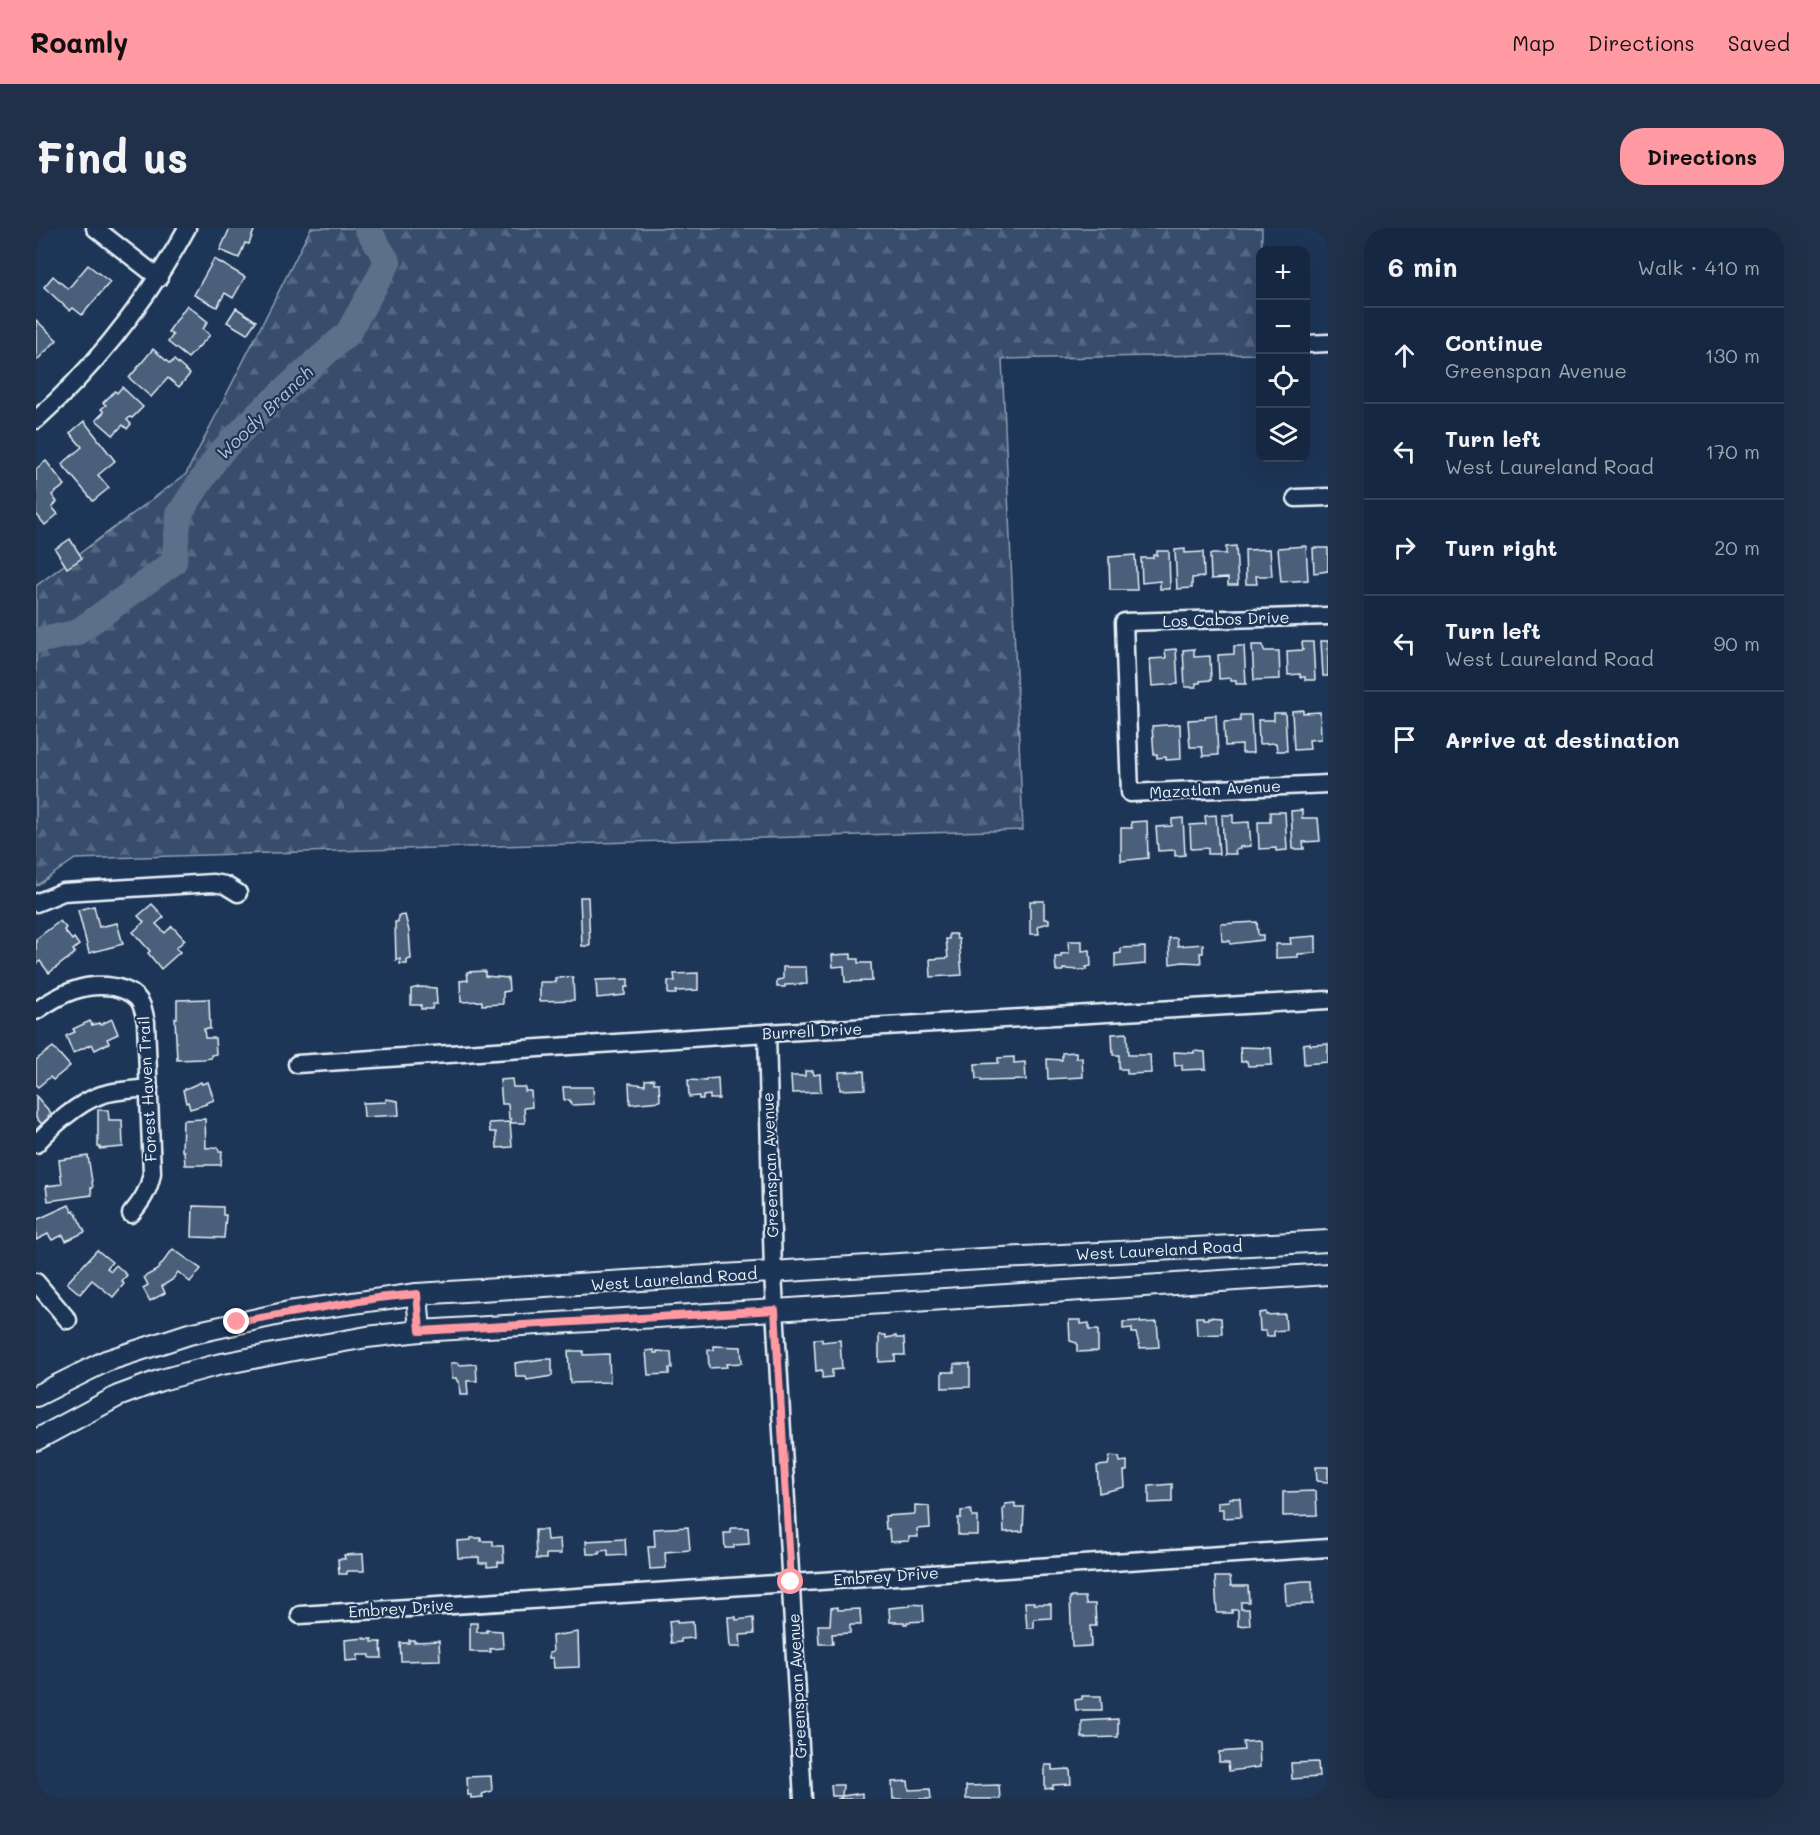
<!DOCTYPE html>
<meta charset="utf-8">
<style>
body{margin:0;font-family:Mali,sans-serif;background:#1f3048;color:#f1f3f6}
.controls{position:absolute;right:18px;top:18px;display:grid;overflow:hidden;border-radius:12px;box-shadow:0 6px 24px #0002}
.controls button{width:54px;height:54px;display:grid;place-items:center;padding:0;border:0;border-bottom:2px solid #35445a;background:#162841;color:#f1f3f6;font:30px sans-serif}
.stop{position:absolute;width:18px;height:18px;margin:-14px;border:4px solid #ff9aa2;border-radius:50%;background:#fff}
.stop.end{background:#ff9aa2;border-color:#fff;box-shadow:0 2px 6px #0008}
.list{margin:0;padding:0;list-style:none}
h2{display:flex;justify-content:space-between;align-items:center;height:78px;margin:0;padding:0 24px;font-size:26px}
h2 small{font-size:20px;font-weight:400;color:#9ea6b1}
.list li{display:grid;grid-template-columns:39px 1fr auto;gap:18px;align-items:center;box-sizing:border-box;height:96px;padding:0 24px;border-top:2px solid #35445a}
.list b{display:block;font-size:22px;white-space:nowrap}
.list p{margin:0;font-size:20px;white-space:nowrap;color:#9ea6b1}
.list em{font-size:20px;font-style:normal;color:#9ea6b1}
.icon{flex:none;width:33px;height:33px;fill:none;stroke:currentColor;stroke-width:2;stroke-linecap:round;stroke-linejoin:round}
.map{position:relative;flex:none;width:1292px;height:1571px;overflow:hidden;border-radius:24px}
header{display:flex;align-items:center;gap:36px;box-sizing:border-box;height:84px;padding:0 30px;background:#ff9aa2;color:#111}
header strong{font-size:28px}
nav{display:flex;gap:33px;margin-inline-start:auto;font-size:21px}
.intro{display:flex;align-items:center;justify-content:space-between;box-sizing:border-box;height:144px;padding:0 36px}
h1{margin:0;font-size:42px}
.button{padding:15px 27px;border-radius:24px;background:#ff9aa2;color:#111;font-size:21px;font-weight:700}
main{display:flex;gap:36px;padding:0 36px}
aside{flex:1;background:#162841;border-radius:24px;box-shadow:0 6px 24px #0002}
.map>svg:first-child{display:block}
.forest{fill:url(#forest-firs);stroke:#909fb2;stroke-width:1.5}
.lines{fill:none;stroke-linecap:round;stroke-linejoin:round}
.river{stroke:#5d7089;stroke-width:26}
.building{fill:#495e7a;stroke:#e8f1f8;stroke-width:1.5}
.minor-casing{stroke:#e8f1f8;stroke-width:21}
.major-casing{stroke:#e8f1f8;stroke-width:24}
.minor{stroke:#1d3557;stroke-width:16}
.major{stroke:#1d3557;stroke-width:20}
.route{stroke:#ff9aa2;stroke-width:8}
.labels{text-anchor:middle;stroke-width:4.5;stroke-linejoin:round;paint-order:stroke}
.street-label{font-size:16px;fill:#e8f1f8;stroke:#1d3557}
.water-label{font-size:18px;font-style:italic;fill:#b7c4d1;stroke:#1d3557}
</style>
<header>
<strong>Roamly</strong>
<nav><a>Map</a><a>Directions</a><a>Saved</a></nav>
</header>
<div class="intro"><h1>Find us</h1><a class="button">Directions</a></div>
<main>
<div class="map">
<svg width="1292" height="1571" viewBox="0 0 1292 1571">
<defs>
<pattern id="forest-firs" width="22" height="20" patternUnits="userSpaceOnUse" patternTransform="scale(1.5)"><rect width="22" height="20" fill="#374d6c"/><path d="M5 1l3.5 6h-7zM16 11l3.5 6h-7z" fill="#546782"/></pattern>
</defs>
<rect width="100%" height="100%" fill="#1d3557"/>
<filter id="ink" filterUnits="userSpaceOnUse"><feTurbulence type="fractalNoise" baseFrequency=".0167" numOctaves="2"/><feDisplacementMap in="SourceGraphic" scale="12" xChannelSelector="R" yChannelSelector="G"/><feConvolveMatrix kernelMatrix="1 2 1 2 8 2 1 2 1" color-interpolation-filters="sRGB"/></filter>
<g filter="url(#ink)">
<path class="forest" d="M275,0H1226L1224,126L966,131L987,602L39,631L0,658V358L150,246Z"/>
<g class="lines">
<path class="river" d="M0,413L40,405L138,334L143,286L183,226L223,185L312,105L352,34L331,0"/>
</g>
<g class="building">
<path d="M194,0H219L213,16L209,15L203,30L184,22Z"/>
<path d="M178,31L209,49L197,70L189,65L181,79L158,67Z"/>
<path d="M52,37L74,54L46,87L37,80L34,83L8,59L17,48L32,61Z"/>
<path d="M151,77L172,94L167,101L174,107L152,130L132,114L137,107L132,104Z"/>
<path d="M200,80L220,93L211,106L191,94Z"/>
<path d="M0,92L21,112L0,133Z"/>
<path d="M117,121L134,136L138,132L154,146L143,159L132,150L115,169L93,150Z"/>
<path d="M86,159L107,179L96,190L94,189L91,192L95,196L91,201L87,197L77,207L60,192L68,184L65,181L70,177L67,175L79,163L81,165Z"/>
<path d="M48,193L79,233L62,247L73,260L57,273L26,236L46,219L34,205Z"/>
<path d="M10,233L29,257L16,267L21,274L16,279L22,286L9,297L0,286V241Z"/>
<path d="M34,311L46,330L31,340L19,321Z"/>
<path d="M1200,318L1202,357H1192V350L1175,351L1174,326H1190V319Z"/>
<path d="M1270,318L1272,352L1245,354L1242,320Z"/>
<path d="M1277,320H1292V343L1278,345Z"/>
<path d="M1149,321V325L1167,324L1168,349L1156,350V360L1141,361L1139,322Z"/>
<path d="M1234,321L1236,348H1220L1221,356H1210L1209,322Z"/>
<path d="M1121,323H1133L1134,361H1124V353L1106,355L1105,330H1117V327H1121Z"/>
<path d="M1099,327L1101,362H1074L1073,329Z"/>
<path d="M1285,413H1292V448H1287Z"/>
<path d="M1266,414H1277L1279,452H1269V449H1264V446L1252,447L1251,423L1267,422Z"/>
<path d="M1216,417H1227L1228,423H1243L1244,451L1218,452Z"/>
<path d="M1198,418H1208L1210,456H1200V453H1195V450L1183,451L1182,427L1198,426Z"/>
<path d="M1140,421L1142,456L1116,458L1114,431L1130,430L1129,422Z"/>
<path d="M1158,421V429L1174,428L1175,452L1164,453V455H1160V459H1149L1147,422Z"/>
<path d="M1267,482V485L1284,484L1285,511L1273,512L1274,521L1258,522L1256,483Z"/>
<path d="M1238,485H1249L1251,523H1241L1240,515L1223,516L1222,492H1238Z"/>
<path d="M1180,487L1182,527L1167,528L1166,519H1154L1152,492L1169,491V488Z"/>
<path d="M1204,487H1215L1217,525H1206V517L1189,518L1188,494L1204,493Z"/>
<path d="M1144,496L1145,531L1130,532V529L1121,530V526L1118,527L1116,498Z"/>
<path d="M1266,582V590H1282L1284,613L1267,614L1268,621H1257L1255,583Z"/>
<path d="M1234,584H1249L1251,622L1240,623V620L1223,621L1222,594H1234Z"/>
<path d="M1180,587L1183,626H1172V620L1155,621L1154,597L1170,596L1169,588Z"/>
<path d="M1186,587H1197V595L1213,594L1215,618L1204,619V621L1199,622L1200,626H1188Z"/>
<path d="M1147,590L1149,627L1139,628V622L1122,623L1120,599L1136,598V591Z"/>
<path d="M1111,593L1112,630L1085,633V600H1096L1095,594Z"/>
<path d="M544,669H552L554,718H546Z"/>
<path d="M994,673H1008V691H1013V695L1002,698L1003,706H994Z"/>
<path d="M116,676L128,689L120,696L129,705L136,698L149,712L140,720L144,724L125,741L112,725L114,723L97,704L108,694L102,688Z"/>
<path d="M58,678L63,699L81,695L87,716L53,725L42,682Z"/>
<path d="M369,687L373,703L375,731L371,732V736H364V731L360,732L359,694H362V688Z"/>
<path d="M24,693L30,700L28,702L36,712L38,710L43,717L37,722L39,725L13,745L4,733L0,736V711Z"/>
<path d="M1221,694L1222,707H1227V712L1194,716V713H1186L1185,696Z"/>
<path d="M913,706H920L921,711H923L926,747L895,749L894,731L912,730L910,711H913Z"/>
<path d="M1280,708V725L1262,726V729L1240,730V716H1255L1254,710Z"/>
<path d="M1133,710H1141L1142,718L1167,716V725H1164L1165,735L1147,734L1134,736Z"/>
<path d="M1032,713H1046V723L1054,722L1055,738L1050,739V742L1027,741V743H1020L1019,729H1025V726L1033,725Z"/>
<path d="M1109,719V736L1079,739V726L1085,725V720Z"/>
<path d="M815,726V731H822V735H835L836,753L809,754L808,738L797,739L796,727Z"/>
<path d="M747,739H770L771,756L749,757V759H741V752L747,751Z"/>
<path d="M449,743V748L472,750L473,763L467,764V776L446,777V773L425,774L424,753L432,752L431,744Z"/>
<path d="M662,745V762L640,763V766H632V753H639L638,746Z"/>
<path d="M537,749L538,772L504,773V754H520L519,750Z"/>
<path d="M592,751V759H589V767L561,770L560,752Z"/>
<path d="M383,759L400,760L401,776H397L396,781H385V777H375V761Z"/>
<path d="M173,771L174,801H168L169,810H179L180,826L175,827V830L167,831L141,832L139,790H141V772Z"/>
<path d="M76,791L82,806L71,811L73,815L59,822L56,816L37,825L30,808L39,804L37,801L54,793L56,797L63,795L64,797Z"/>
<path d="M1091,805L1092,827H1114L1115,845L1091,846V841H1083V827H1077L1076,806Z"/>
<path d="M1274,815V817L1292,816V834L1268,836L1267,816Z"/>
<path d="M17,819L34,838L17,852L14,849L2,859L0,857V832Z"/>
<path d="M1204,819L1235,820L1236,837L1212,838L1211,833L1205,834Z"/>
<path d="M1158,823L1169,824L1170,841L1146,842V837L1139,838L1138,824L1158,825Z"/>
<path d="M1040,824V830H1046L1047,849L1012,851L1011,831L1026,832V825Z"/>
<path d="M978,829V835L989,834L990,852L945,853V851H940L939,836L962,835V830Z"/>
<path d="M769,843H777L778,847L784,846L785,864L756,865L755,848H769Z"/>
<path d="M828,843L829,861L804,862L803,844Z"/>
<path d="M682,850L683,871H674V867L667,868V871H663V868L653,869L652,852L670,853V851Z"/>
<path d="M476,851L477,859H489V863H495L496,879L488,880L489,895H475V891H473L472,876H466L464,852Z"/>
<path d="M618,851V855H623L624,873L594,876L593,855L609,857V852Z"/>
<path d="M165,854L166,856L172,854L178,872L170,875L171,876L154,881L152,874L150,875L147,862Z"/>
<path d="M527,859H557L558,876L535,877L534,872H528Z"/>
<path d="M0,868L15,885L12,888L14,890L7,897L0,890Z"/>
<path d="M350,871L362,873L363,887L328,889L327,875L350,874Z"/>
<path d="M62,882H72L73,892H86L87,919L64,921V919H62Z"/>
<path d="M169,891L170,920L182,919L183,923H186L185,937H149L148,923H146L147,892Z"/>
<path d="M474,894L476,919L461,920L460,904H454L453,895Z"/>
<path d="M52,928L57,960H55L56,967L12,973L10,958L26,956L23,932Z"/>
<path d="M33,977L36,983L38,982L49,1004L30,1013L27,1007L16,1012L12,1006L0,1012V992Z"/>
<path d="M157,978L187,979V987H190L188,1010L156,1009Z"/>
<path d="M137,1021L165,1041L154,1054L142,1044L136,1052L126,1058L129,1065L114,1073L107,1060L112,1057L108,1049L121,1042Z"/>
<path d="M61,1022L76,1034L71,1040L75,1043L80,1037L91,1047L86,1053L88,1056L77,1069L56,1052L44,1066L31,1055Z"/>
<path d="M1230,1084V1087L1249,1086L1250,1102L1238,1103V1108H1231L1230,1103H1224L1223,1085Z"/>
<path d="M1160,1089H1167V1091H1172V1089L1185,1090L1186,1106L1161,1107Z"/>
<path d="M1033,1092H1045V1096L1053,1095V1102H1062V1123L1041,1124V1115L1034,1113Z"/>
<path d="M1104,1093V1095L1121,1094L1123,1119L1104,1120L1100,1105H1096V1100L1087,1101V1094Z"/>
<path d="M843,1107H850V1110L860,1108V1110H868L869,1127H859V1133L843,1134Z"/>
<path d="M778,1111H786V1114L804,1112L806,1141L796,1142V1149L786,1150V1142L780,1143Z"/>
<path d="M678,1118L705,1119L706,1135L690,1136L691,1139L673,1140L672,1122H678Z"/>
<path d="M618,1122V1125H621V1123L635,1124L636,1140H633V1146L612,1147L610,1123Z"/>
<path d="M532,1123H547V1127L573,1126L574,1154L534,1155Z"/>
<path d="M507,1131H516V1148L491,1152L490,1149H480L479,1135Z"/>
<path d="M415,1135H423V1137L440,1136L441,1153H431L432,1167H424L423,1153H421L420,1150H416Z"/>
<path d="M918,1136H934V1159L906,1160V1144H918Z"/>
<path d="M1074,1228L1083,1229L1084,1234L1091,1233V1243H1088L1089,1259L1063,1265L1061,1238L1072,1237Z"/>
<path d="M1280,1239H1292V1254L1281,1253Z"/>
<path d="M1136,1256V1274L1113,1275V1258Z"/>
<path d="M1280,1263L1281,1287L1247,1288V1264Z"/>
<path d="M1193,1270H1204L1205,1289L1187,1290V1281H1182V1274L1193,1273Z"/>
<path d="M979,1275V1279H988L987,1303L968,1304L967,1280H969V1276Z"/>
<path d="M879,1277L893,1278L894,1300L881,1301L882,1309H873V1313L854,1314L853,1301H850L849,1288L879,1286Z"/>
<path d="M935,1282L936,1289H942V1307H922V1290H925V1283Z"/>
<path d="M652,1299L654,1322L629,1324L630,1340L614,1341L612,1319H619L618,1301Z"/>
<path d="M695,1300H712L713,1316L698,1317V1320H689L688,1305H695Z"/>
<path d="M499,1302H510L511,1312L524,1311L525,1326H510V1331H500Z"/>
<path d="M435,1310H445V1313H457V1318H467L468,1334H462V1338L451,1339V1335H443V1329L422,1330L421,1313L435,1312Z"/>
<path d="M589,1311L590,1327L572,1328V1322L564,1323V1326H551L550,1313Z"/>
<path d="M327,1326L328,1343H311V1346H303L302,1331H309L308,1327Z"/>
<path d="M1179,1349H1194L1195,1358H1212L1213,1374H1205V1381H1213L1214,1397L1202,1398V1382H1196V1385H1181Z"/>
<path d="M1268,1353H1276L1277,1376L1250,1377L1249,1355Z"/>
<path d="M1034,1369H1049L1050,1376H1059L1060,1398H1054L1055,1418L1036,1419Z"/>
<path d="M989,1374H998V1376H1015V1390L998,1391V1400H991Z"/>
<path d="M874,1376L887,1377L888,1393L871,1394V1396H868V1394H854L853,1380L874,1378Z"/>
<path d="M801,1379L802,1382L824,1381L825,1397H814V1405L796,1406L797,1416H783L782,1397H794L795,1380Z"/>
<path d="M692,1389H700V1392L717,1390L718,1406L704,1407L705,1419H694Z"/>
<path d="M641,1392V1395L657,1394L658,1410L645,1411V1414L635,1415L633,1393Z"/>
<path d="M434,1395H441V1404H451L450,1402L466,1403L467,1420L454,1421L455,1424H434Z"/>
<path d="M542,1404L543,1439L518,1440L517,1430H513V1425L517,1424L516,1408Z"/>
<path d="M329,1410V1411H336V1414H345L346,1430H334V1427H322V1432L310,1433L309,1412Z"/>
<path d="M373,1412H378V1414L403,1413L404,1432L365,1433L364,1415H373Z"/>
<path d="M1046,1468H1065L1066,1482H1040L1039,1472L1046,1471Z"/>
<path d="M1082,1491V1509L1046,1510V1493Z"/>
<path d="M1223,1513L1224,1539L1193,1543L1192,1534H1183V1524L1208,1522L1207,1514Z"/>
<path d="M1282,1534L1283,1549L1256,1551L1255,1535Z"/>
<path d="M1009,1537H1016V1542L1034,1541L1035,1556L1017,1557V1560L1009,1561Z"/>
<path d="M455,1548L456,1563L446,1566L447,1569L435,1570V1567H432L431,1549Z"/>
<path d="M872,1553L873,1562L894,1561L895,1571H857L856,1554Z"/>
<path d="M795,1557H807L806,1568L826,1565V1571H801L805,1570V1568H796Z"/>
<path d="M963,1557L964,1571H930V1558Z"/>
</g>
<g class="lines">
<g class="minor-casing">
<g id="minor">
<path d="M59,0L123,50"/>
<path d="M1270,116L1292,115"/>
<path d="M0,192C61,137 112,71 151,0"/>
<path d="M1260,270L1292,269"/>
<path d="M1292,388L1088,394L1094,565L1292,556"/>
<path d="M0,675L27,664L177,655L189,657L202,665"/>
<path d="M0,783C24,766 48,754 78,759C86,761 94,763 100,769C107,775 108,786 110,794L116,945C113,962 106,973 95,986"/>
<path d="M731,805L737,1045L767,1571"/>
<path d="M261,836L731,805L1292,772"/>
<path d="M0,916C15,899 43,874 65,867C80,862 97,862 113,860"/>
<path d="M0,1054L32,1092"/>
<path d="M264,1387L1292,1320"/>
</g>
</g>
<g class="major-casing">
<g id="major">
<path d="M381,1066L384,1103"/>
<path d="M0,1168L70,1133L153,1106L253,1084L381,1066L928,1032L1292,1013"/>
<path d="M0,1212L82,1168L125,1152L181,1137L258,1122L331,1109L384,1103L739,1082L1292,1046"/>
</g>
</g>
<use href="#minor" class="minor"/>
<use href="#major" class="major"/>
</g>
</g>
<g class="lines" filter="url(#ink)">
<path class="route" d="M201,1094L341,1070L381,1066L384,1103L739,1082L755,1354"/>
</g>
<g class="labels">
<g class="street-label">
<text transform="translate(1190 391) rotate(-2)" y="6">Los Cabos Drive</text>
<text transform="translate(1179 561) rotate(-3)" y="6">Mazatlan Avenue</text>
<text transform="translate(776 803) rotate(-3)" y="6">Burrell Drive</text>
<text transform="translate(111 861) rotate(-93)" y="6">Forest Haven Trail</text>
<text transform="translate(734 937) rotate(-92)" y="6">Greenspan Avenue</text>
<text transform="translate(1123 1022) rotate(-3)" y="6">West Laureland Road</text>
<text transform="translate(638 1051) rotate(-4)" y="6">West Laureland Road</text>
<text transform="translate(850 1348) rotate(-4)" y="6">Embrey Drive</text>
<text transform="translate(365 1380) rotate(-4)" y="6">Embrey Drive</text>
<text transform="translate(761 1458) rotate(-93)" y="6">Greenspan Avenue</text>
</g>
<g class="water-label">
<text transform="translate(229 185) rotate(-44)" y="6">Woody Branch</text>
</g>
</g>
</svg>
<div class="controls">
<button>+</button>
<button>−</button>
<button><svg class="icon" aria-label="locate" viewBox="0 0 24 24"><circle cx="12" cy="12" r="6"/><path d="M12 2v4M12 18v4M2 12h4M18 12h4"/></svg></button>
<button><svg class="icon" aria-label="layers" viewBox="0 0 24 24"><path d="M12 4l9 5-9 5-9-5zM3 14l9 5 9-5"/></svg></button>
</div>
<div class="stop" style="left:755px;top:1354px"></div>
<div class="stop end" style="left:201px;top:1094px"></div>
</div>
<aside>
<h2>6 min<small>Walk · 410 m</small></h2>
<ul class="list">
<li><svg class="icon" aria-label="ahead" viewBox="0 0 24 24"><path d="M12 20V5M6 11l6-6 6 6"/></svg><div><b>Continue</b><p>Greenspan Avenue</p></div><em>130 m</em></li>
<li><svg class="icon" aria-label="left" viewBox="0 0 24 24"><path d="M17 20v-9H6M10 6l-5 5 5 5"/></svg><div><b>Turn left</b><p>West Laureland Road</p></div><em>170 m</em></li>
<li><svg class="icon" aria-label="right" viewBox="0 0 24 24"><path d="M7 20v-9h11M14 6l5 5-5 5"/></svg><div><b>Turn right</b></div><em>20 m</em></li>
<li><svg class="icon" aria-label="left" viewBox="0 0 24 24"><path d="M17 20v-9H6M10 6l-5 5 5 5"/></svg><div><b>Turn left</b><p>West Laureland Road</p></div><em>90 m</em></li>
<li><svg class="icon" aria-label="arrive" viewBox="0 0 24 24"><path d="M6 21V4h12l-3 4 3 4H6"/></svg><div><b>Arrive at destination</b></div></li>
</ul>
</aside>
</main>
